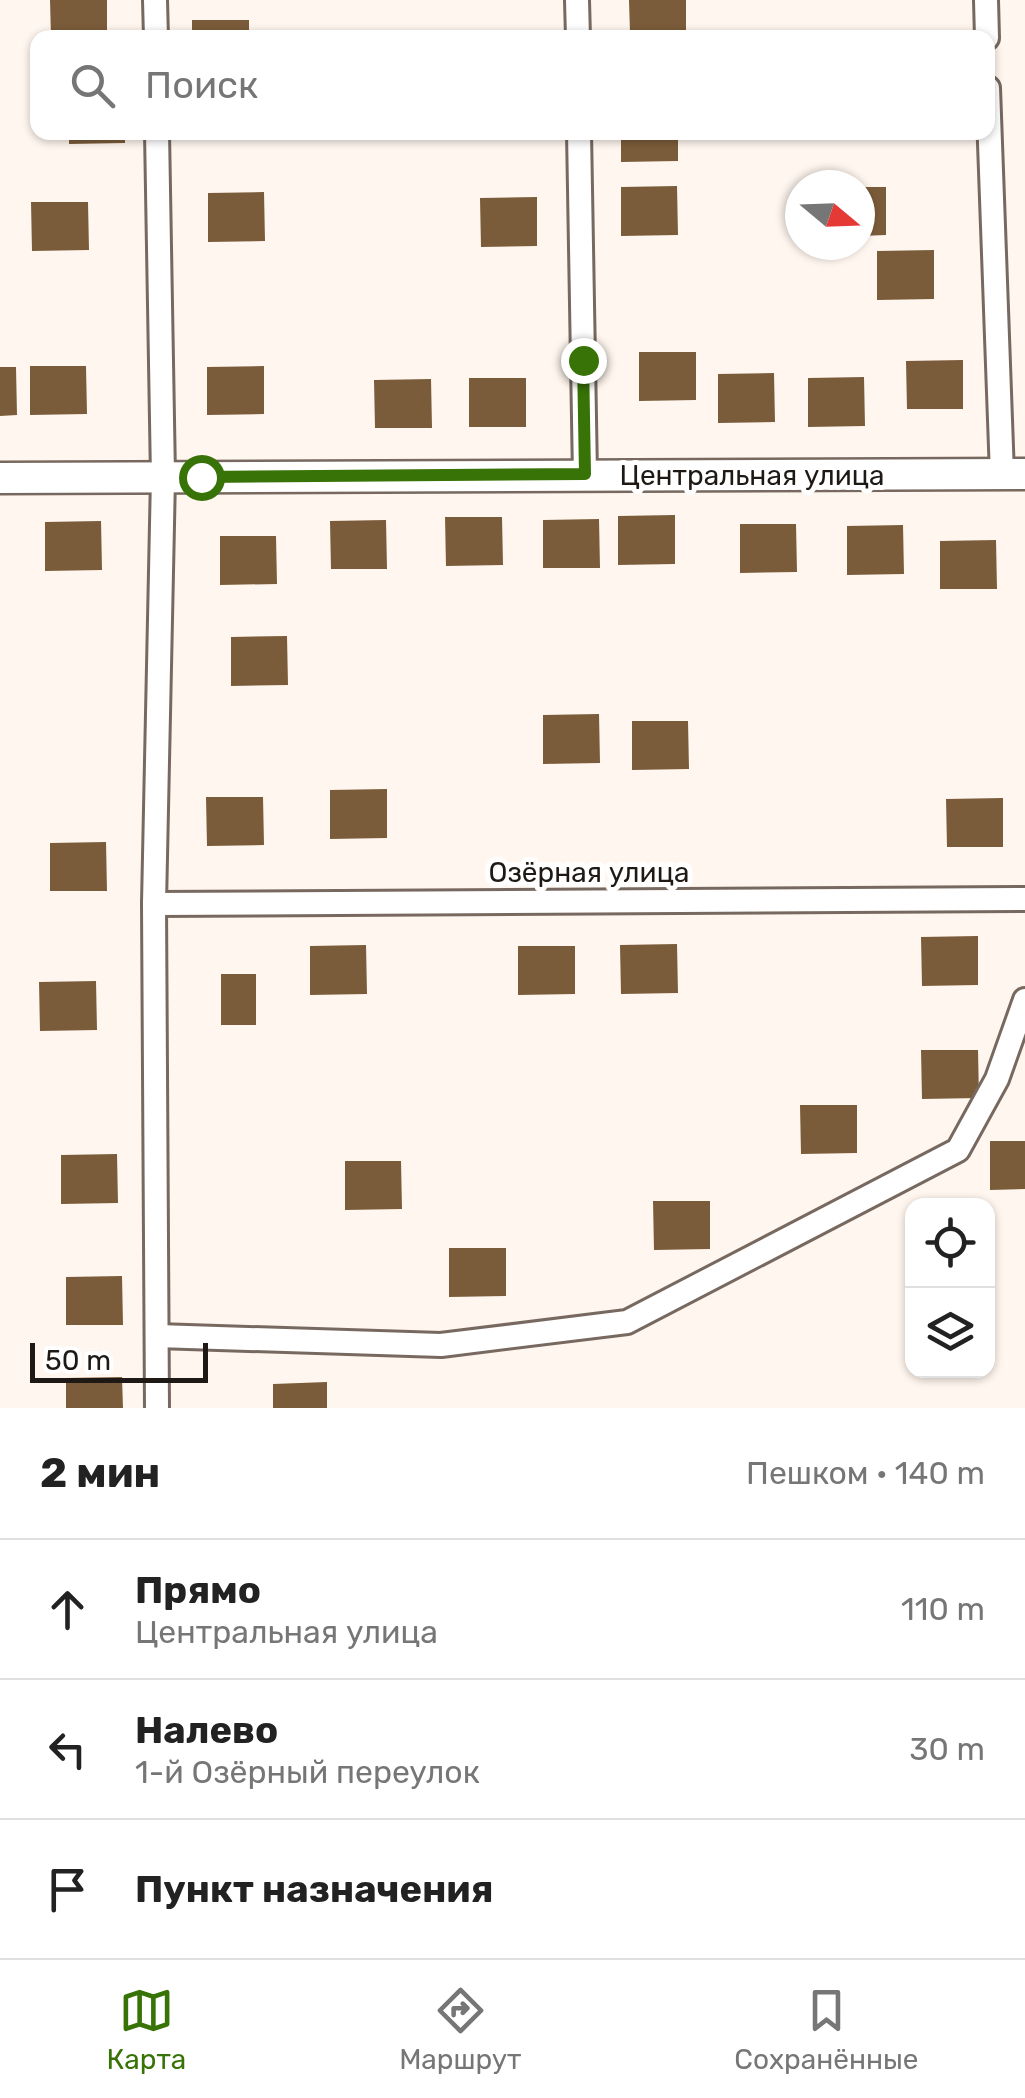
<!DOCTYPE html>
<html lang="ru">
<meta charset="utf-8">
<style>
body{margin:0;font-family:Rubik,sans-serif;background:#f2f2f2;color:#222}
.controls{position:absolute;right:30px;bottom:30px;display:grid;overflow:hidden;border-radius:20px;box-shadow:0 2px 8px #0004}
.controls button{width:90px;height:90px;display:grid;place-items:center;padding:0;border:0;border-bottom:2px solid #e0e0e0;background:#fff;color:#222;font:50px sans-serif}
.compass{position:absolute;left:785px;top:170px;width:90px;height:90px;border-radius:50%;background:#fff;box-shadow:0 2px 8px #0004;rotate:109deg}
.scale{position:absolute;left:30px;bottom:25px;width:178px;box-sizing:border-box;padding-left:10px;border:5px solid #1e1915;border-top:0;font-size:28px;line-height:35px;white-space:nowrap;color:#1e1915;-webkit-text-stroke:8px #fff;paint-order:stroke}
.stop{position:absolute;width:30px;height:30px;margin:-22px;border:8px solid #387307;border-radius:50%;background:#fff}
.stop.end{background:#387307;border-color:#fff;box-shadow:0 2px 10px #0008}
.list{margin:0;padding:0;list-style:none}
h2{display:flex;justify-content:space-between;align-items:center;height:130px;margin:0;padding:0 40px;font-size:42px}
h2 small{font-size:32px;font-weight:400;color:#767676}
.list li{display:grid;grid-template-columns:65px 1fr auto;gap:30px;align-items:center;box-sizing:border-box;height:140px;padding:0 40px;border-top:2px solid #e0e0e0}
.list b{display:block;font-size:38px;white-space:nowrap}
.list p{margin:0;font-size:32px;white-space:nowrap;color:#767676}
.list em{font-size:32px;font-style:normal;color:#767676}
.icon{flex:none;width:55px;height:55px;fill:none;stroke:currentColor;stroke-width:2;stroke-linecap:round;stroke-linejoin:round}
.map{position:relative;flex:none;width:1025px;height:1408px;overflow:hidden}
.search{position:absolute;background:#fff;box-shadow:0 2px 8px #0004;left:30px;right:30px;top:30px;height:110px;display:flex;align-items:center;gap:25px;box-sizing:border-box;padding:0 35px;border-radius:20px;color:#767676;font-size:38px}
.sheet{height:550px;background:#fff}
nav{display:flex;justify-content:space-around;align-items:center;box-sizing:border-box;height:140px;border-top:2px solid #e0e0e0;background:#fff;font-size:28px;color:#767676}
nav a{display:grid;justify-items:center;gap:5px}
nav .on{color:#387307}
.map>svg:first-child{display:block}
.building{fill:#7b5c3a}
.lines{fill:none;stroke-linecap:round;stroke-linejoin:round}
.minor-casing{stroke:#77695f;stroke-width:28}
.tertiary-casing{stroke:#77695f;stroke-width:35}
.minor{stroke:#fff;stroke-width:22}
.tertiary{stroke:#fff;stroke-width:30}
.route{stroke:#387307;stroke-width:12}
.labels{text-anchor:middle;stroke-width:10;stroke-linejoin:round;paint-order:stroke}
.street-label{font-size:28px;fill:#1e1915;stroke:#fff}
</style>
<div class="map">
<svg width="1025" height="1408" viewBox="0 0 1025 1408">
<rect width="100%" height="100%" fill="#fff6ef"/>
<g class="building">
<path d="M50,0H107V38H51Z"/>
<path d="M629,0H686V32L630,33Z"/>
<rect x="192" y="20" width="57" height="18"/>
<path d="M69,132H125V143L69,144Z"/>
<path d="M621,132H678V161L621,162Z"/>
<path d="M903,132H960V138L903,139Z"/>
<path d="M677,186L678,235L621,236V187Z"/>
<path d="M860,187H886V235L860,236Z"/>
<path d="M264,192L265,241L208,242V193Z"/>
<path d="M537,197V246L481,247L480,198Z"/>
<path d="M31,202H88L89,250L32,251Z"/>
<path d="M934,250V299L877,300V251Z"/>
<path d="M639,352H696V400L639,401Z"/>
<path d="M963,360V409H907L906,361Z"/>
<path d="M30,366H86L87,414L30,415Z"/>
<path d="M264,366V414L207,415V367Z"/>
<path d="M0,367H16L17,415L0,416Z"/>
<path d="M774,373L775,422L718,423V374Z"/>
<path d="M864,377L865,426L808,427V378Z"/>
<rect x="469" y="378" width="57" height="49"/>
<path d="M431,379L432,428H375L374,380Z"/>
<path d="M675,515V564L618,565V516Z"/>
<path d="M445,517H502L503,565L446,566Z"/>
<path d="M599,519L600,568H543V520Z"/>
<path d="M386,520L387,569H331L330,521Z"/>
<path d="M101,521L102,570L45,571V522Z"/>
<path d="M740,524H796L797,572L740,573Z"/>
<path d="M903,525L904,574L847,575V526Z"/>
<path d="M220,536H276L277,584L220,585Z"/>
<path d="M996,540L997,589H940V541Z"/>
<path d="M287,636L288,685L231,686V637Z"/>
<path d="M599,714L600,763L543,764V715Z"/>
<path d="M632,721H688L689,769L632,770Z"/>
<path d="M387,789V838L330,839V790Z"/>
<path d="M206,797H263L264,845L207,846Z"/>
<path d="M1003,798V847H947L946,799Z"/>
<path d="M106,842L107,891H50V843Z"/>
<path d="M978,936V985L922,986L921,937Z"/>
<path d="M677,944L678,993L621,994L620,945Z"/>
<path d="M366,945L367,994L310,995V946Z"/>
<path d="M518,946H575V994L518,995Z"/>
<rect x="221" y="974" width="35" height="51"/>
<path d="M96,981L97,1030L40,1031L39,982Z"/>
<path d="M921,1050H978L979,1098L922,1099Z"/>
<path d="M800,1105H857V1153L801,1154Z"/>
<path d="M990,1141H1025V1189L990,1190Z"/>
<path d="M117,1154L118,1203L61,1204V1155Z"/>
<path d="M345,1161H401L402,1209L345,1210Z"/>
<path d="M653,1201H710V1249L654,1250Z"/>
<path d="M449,1248H506V1296L449,1297Z"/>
<path d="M122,1276L123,1325H66V1277Z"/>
<path d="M122,1377L123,1408H66V1378Z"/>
<path d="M327,1382V1408H273V1384Z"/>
</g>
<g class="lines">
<g class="minor-casing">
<g id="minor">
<path d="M155,0L156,38"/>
<path d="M577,0L578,38"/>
<path d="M986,0L987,38"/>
<path d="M988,88L1002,475"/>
<path d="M579,132L585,475"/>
<path d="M154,904L1025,899"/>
<path d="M157,1336L441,1345L627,1322L958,1150L997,1079L1025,1000"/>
<path d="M157,1408L154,904L163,477L157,132"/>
</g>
</g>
<g class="tertiary-casing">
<path id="tertiary" d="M0,478L1025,474"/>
</g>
<use href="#minor" class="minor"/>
<use href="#tertiary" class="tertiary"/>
</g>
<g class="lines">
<path class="route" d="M201,477L585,474L583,360"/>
</g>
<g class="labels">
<g class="street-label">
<text x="752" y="485">Центральная улица</text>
<text x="589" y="882">Озёрная улица</text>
</g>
</g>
</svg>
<div class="controls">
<button><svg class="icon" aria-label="locate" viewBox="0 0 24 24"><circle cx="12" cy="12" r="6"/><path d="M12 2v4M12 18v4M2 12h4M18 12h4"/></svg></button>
<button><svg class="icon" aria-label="layers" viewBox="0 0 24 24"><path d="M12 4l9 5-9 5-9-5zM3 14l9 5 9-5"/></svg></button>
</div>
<svg class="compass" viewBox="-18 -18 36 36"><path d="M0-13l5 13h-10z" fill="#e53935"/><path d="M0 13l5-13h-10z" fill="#767676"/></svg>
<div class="scale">50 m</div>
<div class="stop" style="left:201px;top:477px"></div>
<div class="stop end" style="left:583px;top:360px"></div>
<div class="search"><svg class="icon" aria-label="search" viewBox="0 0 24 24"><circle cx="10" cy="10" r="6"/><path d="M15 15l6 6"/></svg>Поиск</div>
</div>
<section class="sheet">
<h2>2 мин<small>Пешком · 140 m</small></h2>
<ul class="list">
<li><svg class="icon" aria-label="ahead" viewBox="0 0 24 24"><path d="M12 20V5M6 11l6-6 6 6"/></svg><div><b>Прямо</b><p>Центральная улица</p></div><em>110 m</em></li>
<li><svg class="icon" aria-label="left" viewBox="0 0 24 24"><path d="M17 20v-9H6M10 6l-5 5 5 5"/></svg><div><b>Налево</b><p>1-й Озёрный переулок</p></div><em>30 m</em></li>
<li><svg class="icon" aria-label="arrive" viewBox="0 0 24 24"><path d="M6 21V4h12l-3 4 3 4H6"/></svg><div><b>Пункт назначения</b></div></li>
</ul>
</section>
<nav>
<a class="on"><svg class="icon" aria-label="map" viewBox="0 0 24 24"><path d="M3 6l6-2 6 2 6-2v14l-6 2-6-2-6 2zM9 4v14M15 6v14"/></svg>Карта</a>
<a><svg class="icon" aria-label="directions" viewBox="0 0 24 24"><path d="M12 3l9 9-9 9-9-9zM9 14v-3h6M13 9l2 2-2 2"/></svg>Маршрут</a>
<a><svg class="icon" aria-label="saved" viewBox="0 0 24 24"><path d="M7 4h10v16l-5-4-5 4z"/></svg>Сохранённые</a>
</nav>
